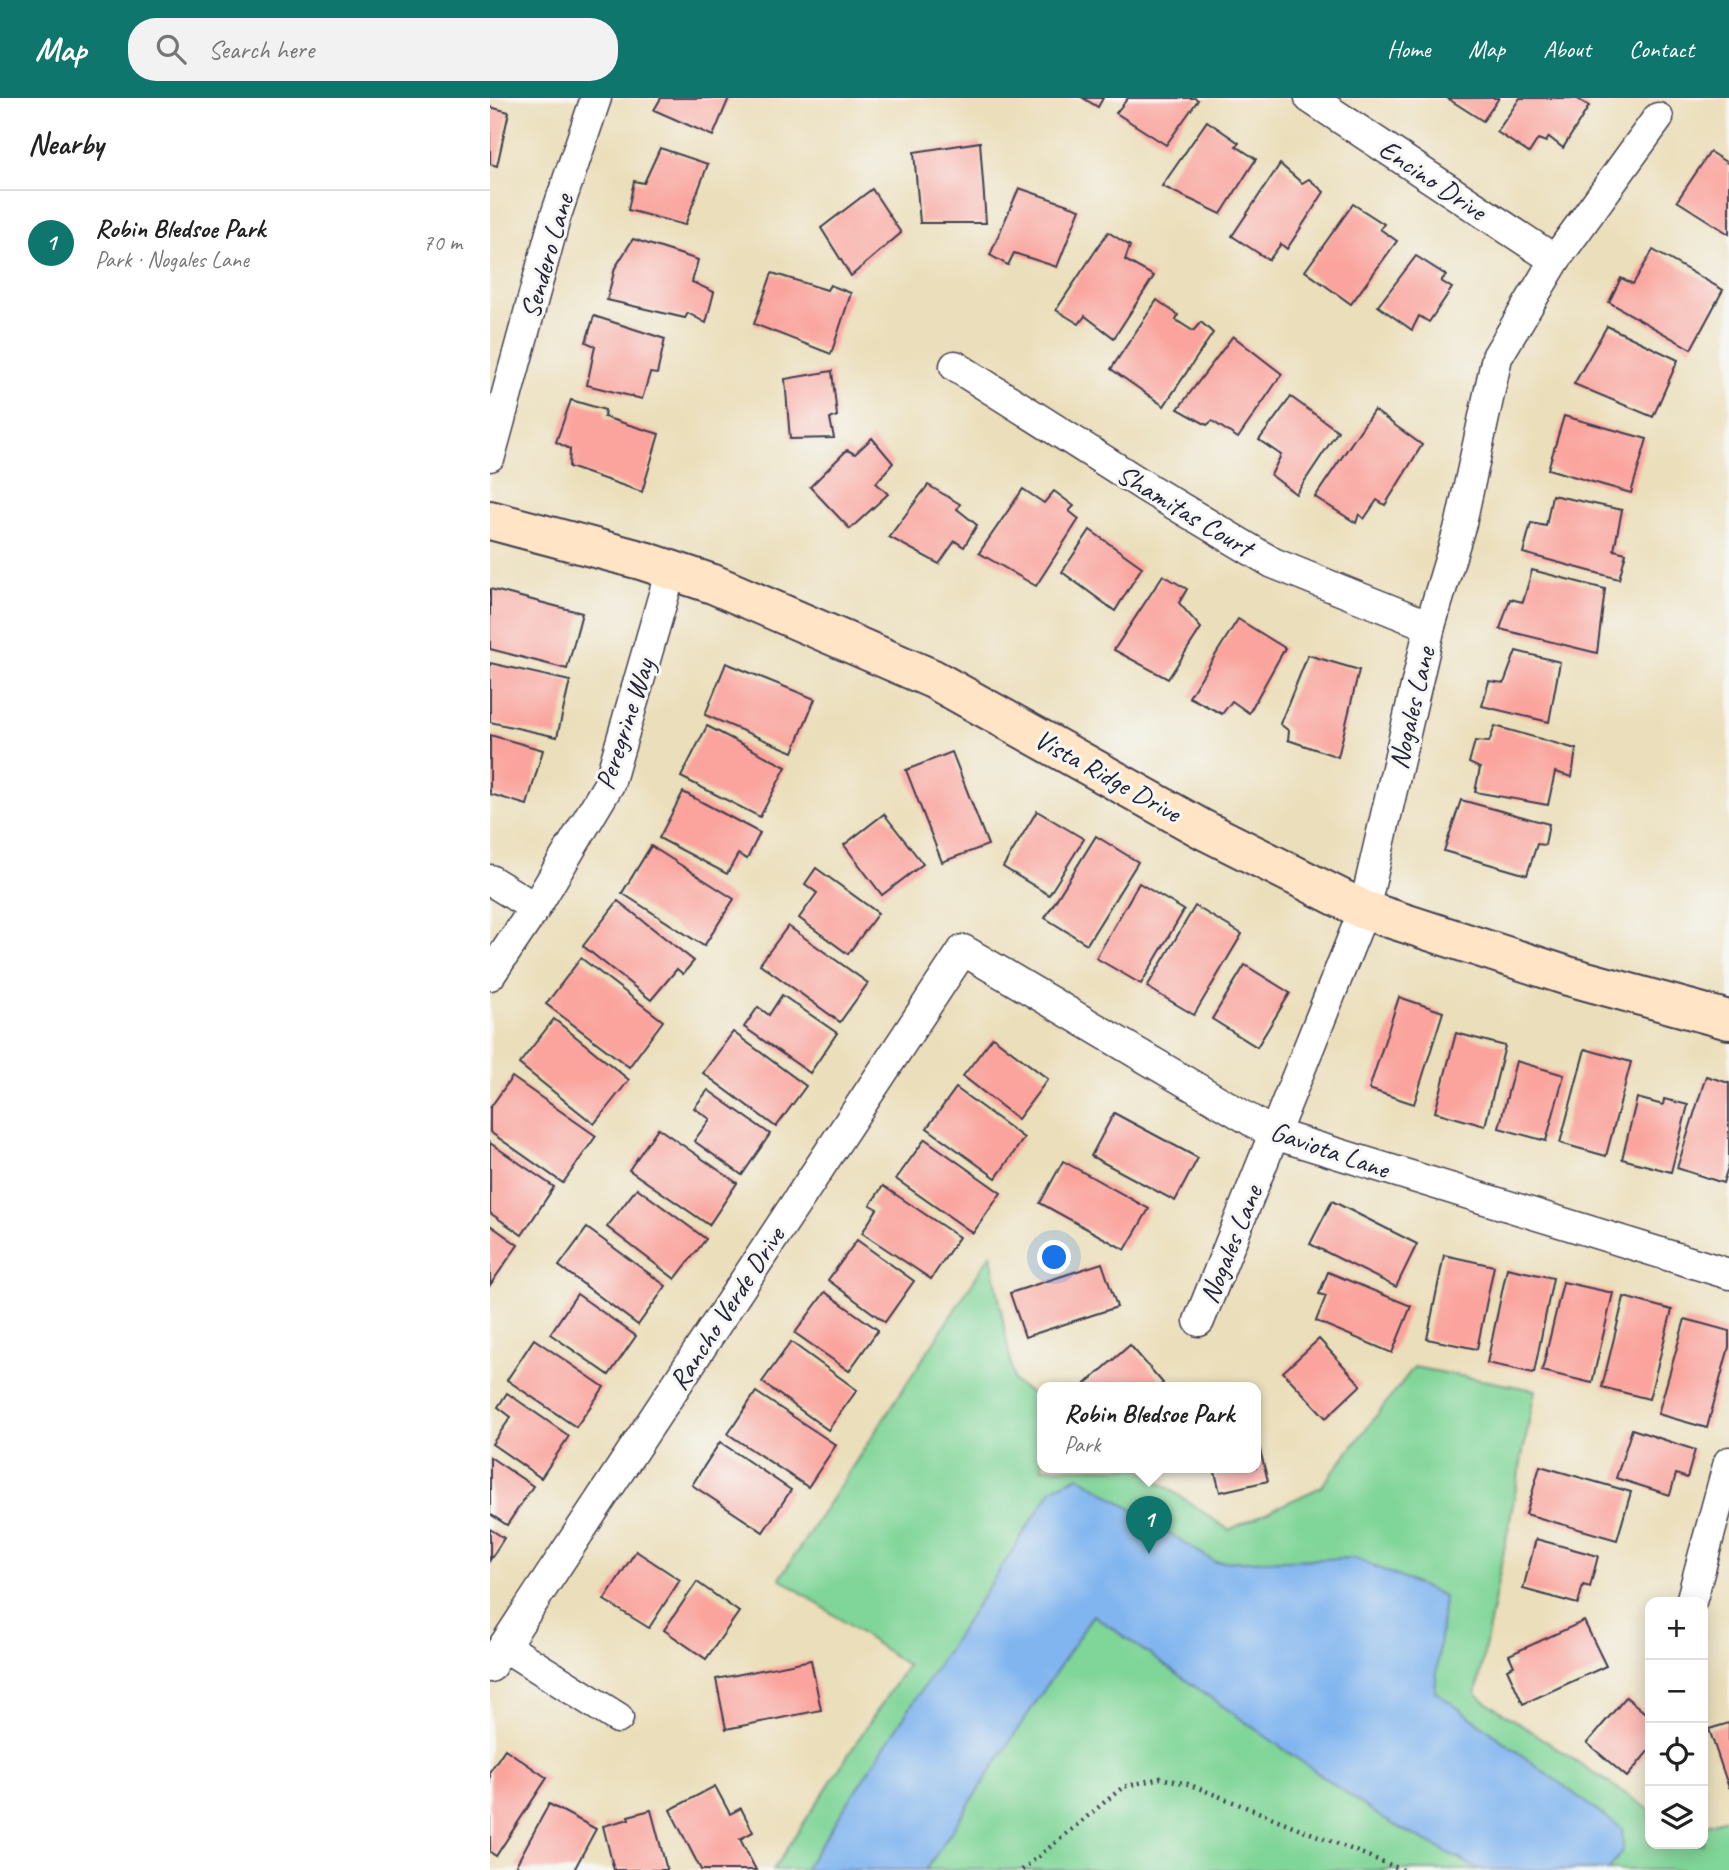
<!DOCTYPE html>
<meta charset="utf-8">
<style>
body{margin:0;font-family:Caveat,sans-serif;background:#f2f2f2;color:#222}
.controls{position:absolute;right:21px;bottom:21px;display:grid;overflow:hidden;border-radius:14px;box-shadow:0 4px 18px #0003}
.controls button{width:63px;height:63px;display:grid;place-items:center;padding:0;border:0;border-bottom:2px solid #e0e0e0;background:#fff;color:#222;font:35px sans-serif}
.you{position:absolute;left:565px;top:1160px;width:24px;height:24px;margin:-18px;border:5px solid #fff;border-radius:50%;background:#1a73e8;box-shadow:0 0 0 10px #1a73e833}
.badge{display:grid;place-items:center;width:46px;height:46px;border-radius:50%;background:#0f766e;color:#fff;font-size:23px;font-weight:700}
.pin{position:absolute;translate:-50% -58px;filter:drop-shadow(0 2px 4px #0008)}
.pin::after{content:'';position:absolute;top:37px;width:24px;height:21px;background:inherit;clip-path:polygon(0 0,100% 0,50% 100%)}
.popup{position:absolute;left:547px;top:1284px;width:224px;height:91px;box-sizing:border-box;display:grid;place-content:center;border-radius:14px;background:#fff;filter:drop-shadow(0 2px 5px #0005);font-size:23px;white-space:nowrap;color:#767676}
.popup b{font-size:26px;color:#222}
.popup::after{content:'';position:absolute;left:50%;top:100%;margin-left:-14px;border:14px solid transparent;border-top-color:#fff}
.list{margin:0;padding:0;list-style:none}
h2{display:flex;justify-content:space-between;align-items:center;height:91px;margin:0;padding:0 28px;font-size:30px}
h2 small{font-size:23px;font-weight:400;color:#767676}
.list li{display:grid;grid-template-columns:46px 1fr auto;gap:21px;align-items:center;box-sizing:border-box;height:105px;padding:0 28px;border-top:2px solid #e0e0e0}
.list b{display:block;font-size:26px;white-space:nowrap}
.list p{margin:0;font-size:23px;white-space:nowrap;color:#767676}
.list em{font-size:23px;font-style:normal;color:#767676}
.icon{flex:none;width:38px;height:38px;fill:none;stroke:currentColor;stroke-width:2;stroke-linecap:round;stroke-linejoin:round}
.map{position:relative;flex:none;width:1239px;height:1772px;overflow:hidden}
header{display:flex;align-items:center;gap:42px;box-sizing:border-box;height:98px;padding:0 35px;background:#0f766e;color:#fff}
header strong{font-size:33px}
nav{display:flex;gap:38px;margin-inline-start:auto;font-size:24px}
.search{width:490px;height:63px;background:#f2f2f2;display:flex;align-items:center;gap:18px;box-sizing:border-box;padding:0 24px;border-radius:28px;color:#767676;font-size:26px}
main{display:flex}
aside{flex:1;background:#fff}
.map>svg:first-child{display:block}
.green{fill:#80d598;stroke:#517c6a;stroke-width:2}
.water{fill:#81b5ef;stroke:#526c95;stroke-width:2}
.building{fill:#faa49d}
.lines{fill:none;stroke-linecap:round;stroke-linejoin:round}
.street-casing{stroke:#403e4e;stroke-width:33}
.secondary-casing{stroke:#403e4e;stroke-width:42}
.path{stroke:#403e4e;stroke-width:4.5;stroke-dasharray:2 5;stroke-linecap:butt}
.street{stroke:#fff;stroke-width:30}
.secondary{stroke:#ffe4c6;stroke-width:38}
.labels{text-anchor:middle;stroke-width:6;stroke-linejoin:round;paint-order:stroke}
.street-label{font-size:28px;fill:#22223b;stroke:#f6f6f2}
</style>
<header>
<strong>Map</strong>
<div class="search"><svg class="icon" aria-label="search" viewBox="0 0 24 24"><circle cx="10" cy="10" r="6"/><path d="M15 15l6 6"/></svg>Search here</div>
<nav><a>Home</a><a>Map</a><a>About</a><a>Contact</a></nav>
</header>
<main>
<aside>
<h2>Nearby<small></small></h2>
<ul class="list">
<li><span class="badge">1</span><div><b>Robin Bledsoe Park</b><p>Park · Nogales Lane</p></div><em>70 m</em></li>
</ul>
</aside>
<div class="map">
<svg width="1239" height="1772" viewBox="0 0 1239 1772">
<rect width="100%" height="100%" fill="#f6f6f2"/>
<filter id="ink" filterUnits="userSpaceOnUse"><feTurbulence type="fractalNoise" baseFrequency=".0143" numOctaves="2"/><feDisplacementMap in="SourceGraphic" scale="14" xChannelSelector="R" yChannelSelector="G"/><feConvolveMatrix kernelMatrix="1 2 1 2 8 2 1 2 1" color-interpolation-filters="sRGB"/></filter>
<filter id="wash" filterUnits="userSpaceOnUse"><feTurbulence type="fractalNoise" baseFrequency=".00686" numOctaves="4" result="noise"/><feDisplacementMap in="SourceGraphic" scale="28" xChannelSelector="R" yChannelSelector="G"/><feGaussianBlur stdDeviation="1.57" result="paint"/><feColorMatrix in="noise" values="0 0 0 0 0 0 0 0 0 0 0 0 0 0 0 0 0 1.4 0 .05"/><feComposite in="paint" operator="in"/></filter>
<g filter="url(#wash)">
<rect width="100%" height="100%" fill="#ebdeba"/>
<path class="green" d="M501,1156L524,1284L552,1303V1370H649L739,1432L831,1389L924,1269L1045,1292L986,1597L1160,1712V1746H1213V1728L1239,1720V1772H283L417,1567L290,1480Z"/>
<path class="water" d="M589,1378L725,1464L865,1460L954,1498L945,1593L1132,1731L1133,1751L1119,1772H990L893,1721L603,1517L436,1772H314L563,1390Z"/>
<g id="blocks">
<g class="building">
<path d="M171,0H239L223,38L164,12Z"/>
<path d="M593,0H613L608,9Z"/>
<path d="M638,0H705L708,2L676,47L626,15Z"/>
<path d="M957,0H1009L993,23Z"/>
<path d="M1030,0H1086L1099,8L1073,50L1059,39L1056,44L1048,41L1039,55L1007,34Z"/>
<path d="M0,9L19,14L7,68L0,66Z"/>
<path d="M717,23L749,45L746,48L766,61L731,116L672,88Z"/>
<path d="M490,44L496,125H430L424,54Z"/>
<path d="M170,50L218,66L195,127L138,112L144,83L154,85Z"/>
<path d="M1220,54L1239,66V136L1187,103Z"/>
<path d="M790,66L812,85L819,81L834,94L797,151L791,146L779,162L742,138Z"/>
<path d="M529,90L590,111L567,169L524,155L518,167L500,157Z"/>
<path d="M382,91L411,135L361,178L331,130Z"/>
<path d="M863,106L894,126L890,131L907,143L861,206L815,173Z"/>
<path d="M618,134L640,148L635,162L664,178L624,240L595,218L589,226L566,212Z"/>
<path d="M143,141L208,162L202,184L224,194L216,225L198,215L195,220L117,202L125,170Z"/>
<path d="M1163,152L1233,192L1201,251L1119,204L1131,180L1143,186Z"/>
<path d="M926,158L956,177L951,183L962,190L939,224L929,218L922,232L888,208Z"/>
<path d="M282,175L337,192L340,187L361,195L341,256L264,226Z"/>
<path d="M667,202L688,217L686,222L703,233L711,224L723,235L674,308L621,271Z"/>
<path d="M104,218L175,241L167,276L160,275L152,301L97,287L105,248L96,244Z"/>
<path d="M1117,228L1188,262L1163,319L1084,286Z"/>
<path d="M743,238L792,276L748,340L722,323L717,327L688,311Z"/>
<path d="M342,273L347,318L340,321L344,340L300,341L295,281Z"/>
<path d="M801,299L848,333L806,396L781,377L791,357L769,342Z"/>
<path d="M81,302L115,312L114,319L169,336L152,394L79,369L80,351L66,344Z"/>
<path d="M884,312L932,347L895,407L887,402L874,421L869,416L866,425L825,399Z"/>
<path d="M1074,318L1157,341L1141,395L1058,371Z"/>
<path d="M382,340L403,365L386,385L398,396L360,431L320,389L357,352L365,356Z"/>
<path d="M438,387L470,406L467,411L487,427L474,449L465,443L449,466L399,439Z"/>
<path d="M533,391L554,405L564,393L584,408L579,413L589,421L546,488L489,455Z"/>
<path d="M1062,397L1132,412L1124,452L1136,455L1129,481L1033,455L1041,425L1056,428Z"/>
<path d="M600,432L652,469L625,513L572,474Z"/>
<path d="M1042,472L1115,491L1107,555L1010,531L1020,501L1033,504Z"/>
<path d="M673,477L697,491L689,505L711,530L678,581L624,552Z"/>
<path d="M0,491L92,515L77,571L0,551Z"/>
<path d="M748,521L795,550L759,615L742,603L732,616L699,599Z"/>
<path d="M1026,553L1070,564L1059,624L992,608L999,583L1014,585Z"/>
<path d="M818,557L869,572L848,659L798,642L799,633L790,626Z"/>
<path d="M0,565L80,583L67,639L0,624Z"/>
<path d="M236,565L325,601L303,654L215,617Z"/>
<path d="M217,628L296,669L270,719L191,679Z"/>
<path d="M1005,628L1086,651L1082,679L1065,674L1058,707L985,694L990,670L979,665L985,643L999,644Z"/>
<path d="M0,637L53,652L37,707L0,696Z"/>
<path d="M462,654L498,747L452,764L416,672Z"/>
<path d="M193,694L270,735L257,761L248,756L237,776L169,740Z"/>
<path d="M971,702L1059,726L1055,747L1047,746L1037,777L954,753Z"/>
<path d="M547,713L594,741L559,797L513,769Z"/>
<path d="M394,716L433,766L392,797L354,747Z"/>
<path d="M606,738L648,764L597,846L555,820Z"/>
<path d="M161,748L244,801L214,848L132,795Z"/>
<path d="M326,770L388,815L358,856L309,820L327,795L315,786Z"/>
<path d="M649,785L694,812L651,886L606,860Z"/>
<path d="M128,803L204,863L193,876L187,871L161,902L93,848Z"/>
<path d="M705,808L752,836L704,917L657,889Z"/>
<path d="M298,828L378,885L350,924L270,866Z"/>
<path d="M91,860L173,923L139,969L56,906Z"/>
<path d="M755,867L800,895L767,949L722,921Z"/>
<path d="M292,897L347,935L320,975L254,929L268,909L279,917Z"/>
<path d="M909,899L953,914L924,1006L879,991Z"/>
<path d="M64,921L139,982L104,1026L29,966Z"/>
<path d="M243,934L316,988L286,1029L213,975Z"/>
<path d="M966,935L1015,948L995,1028L945,1014Z"/>
<path d="M503,939L558,981L528,1021L473,978Z"/>
<path d="M1095,951L1141,964L1116,1058L1070,1045Z"/>
<path d="M1026,963L1074,977L1056,1043L1009,1030Z"/>
<path d="M1216,978L1239,985V1066L1233,1085L1187,1070Z"/>
<path d="M22,979L106,1038L73,1085L0,1034V1010Z"/>
<path d="M466,990L534,1040L506,1080L437,1030Z"/>
<path d="M218,992L280,1036L252,1077L204,1043L220,1021L204,1010Z"/>
<path d="M1147,1000L1173,1007L1174,1001L1198,1007L1181,1074L1132,1061Z"/>
<path d="M624,1015L708,1060L685,1103L601,1058Z"/>
<path d="M168,1030L247,1085L219,1127L139,1072Z"/>
<path d="M435,1041L511,1095L483,1135L406,1081Z"/>
<path d="M0,1045L64,1089L32,1137L0,1115Z"/>
<path d="M573,1063L659,1111L635,1152L550,1105Z"/>
<path d="M393,1088L469,1139L441,1181L372,1135L387,1111L380,1107Z"/>
<path d="M147,1090L216,1141L185,1181L117,1129Z"/>
<path d="M842,1103L927,1146L906,1189L820,1146Z"/>
<path d="M0,1127L28,1147L0,1187Z"/>
<path d="M97,1130L176,1188L148,1227L69,1168Z"/>
<path d="M367,1142L424,1183L395,1224L338,1182Z"/>
<path d="M954,1157L1004,1168L987,1251L937,1241Z"/>
<path d="M612,1165L627,1209L535,1239L520,1195Z"/>
<path d="M1017,1170L1063,1180L1044,1275L997,1265Z"/>
<path d="M838,1174L921,1208L902,1255L826,1223L836,1198L829,1196Z"/>
<path d="M1073,1184L1123,1195L1102,1285L1052,1273Z"/>
<path d="M335,1194L388,1232L359,1273L305,1235Z"/>
<path d="M87,1196L146,1238L119,1277L60,1236Z"/>
<path d="M1134,1199L1182,1212L1159,1301L1112,1289Z"/>
<path d="M1195,1221L1239,1233V1249L1217,1330L1168,1316Z"/>
<path d="M44,1241L114,1289L86,1329L17,1282Z"/>
<path d="M829,1241L871,1287L836,1320L793,1274Z"/>
<path d="M301,1244L367,1292L338,1332L272,1284Z"/>
<path d="M640,1247L673,1285L668,1290H591Z"/>
<path d="M266,1294L346,1347L318,1389L238,1336Z"/>
<path d="M17,1295L79,1338L51,1380L2,1346L21,1319L8,1309Z"/>
<path d="M1142,1331L1205,1352L1197,1380L1186,1376L1180,1397L1126,1380Z"/>
<path d="M766,1337L778,1383L730,1394L724,1370H766Z"/>
<path d="M230,1344L301,1392L273,1434L202,1387Z"/>
<path d="M0,1359L43,1388L17,1427L0,1416Z"/>
<path d="M1050,1368L1141,1394L1127,1442L1036,1416Z"/>
<path d="M0,1431L14,1440L0,1462Z"/>
<path d="M1046,1441L1108,1458L1100,1489L1093,1487L1088,1506L1033,1491Z"/>
<path d="M146,1453L190,1482L159,1530L114,1502Z"/>
<path d="M207,1484L249,1514L216,1561L174,1532Z"/>
<path d="M1094,1523L1116,1568L1033,1606L1017,1571L1024,1568L1019,1557Z"/>
<path d="M321,1562L331,1612L236,1631L226,1581Z"/>
<path d="M1136,1599L1160,1619V1651L1137,1679L1097,1645Z"/>
<path d="M1239,1625V1690L1219,1631Z"/>
<path d="M15,1651L57,1680L6,1758L0,1754V1673Z"/>
<path d="M225,1688L240,1716L251,1710L263,1734L250,1741L266,1772H211L180,1712Z"/>
<path d="M59,1706L106,1731L84,1772H35L26,1767Z"/>
<path d="M161,1712L177,1772H124L113,1728L139,1721L138,1718Z"/>
</g>
</g>
</g>
<g filter="url(#ink)">
<use href="#blocks" fill-opacity="0" stroke="#403e4e" stroke-width="2"/>
<g class="lines">
<g class="street-casing">
<g id="street">
<path d="M820,0L1065,162"/>
<path d="M465,268L659,391L783,465L940,528"/>
<path d="M0,358L65,120L106,0"/>
<path d="M0,782L45,810"/>
<path d="M0,877L45,810L119,686L181,472"/>
<path d="M709,1223L874,812L940,528L971,425L1007,259L1065,162L1168,20"/>
<path d="M1201,1504L1239,1364"/>
<path d="M14,1548L128,1620"/>
<path d="M0,1569L473,852L784,1036L1239,1176"/>
</g>
</g>
<g class="secondary-casing">
<path id="secondary" d="M0,422L154,463L223,486L443,581L714,732L874,812L1078,878L1239,922"/>
</g>
<path class="path" d="M532,1772L633,1689L670,1680L698,1686L913,1772"/>
<use href="#street" class="street"/>
<use href="#secondary" class="secondary"/>
</g>
</g>
<g class="labels">
<g class="street-label">
<text transform="translate(943 81) rotate(34)" y="10">Encino Drive</text>
<text transform="translate(56 158) rotate(-74)" y="10">Sendero Lane</text>
<text transform="translate(695 412) rotate(31)" y="10">Shamitas Court</text>
<text transform="translate(921 610) rotate(-77)" y="10">Nogales Lane</text>
<text transform="translate(134 626) rotate(-72)" y="10">Peregrine Way</text>
<text transform="translate(618 677) rotate(29)" y="10">Vista Ridge Drive</text>
<text transform="translate(840 1051) rotate(19)" y="10">Gaviota Lane</text>
<text transform="translate(740 1146) rotate(-68)" y="10">Nogales Lane</text>
<text transform="translate(236 1210) rotate(-57)" y="10">Rancho Verde Drive</text>
</g>
</g>
</svg>
<div class="controls">
<button>+</button>
<button>−</button>
<button><svg class="icon" aria-label="locate" viewBox="0 0 24 24"><circle cx="12" cy="12" r="6"/><path d="M12 2v4M12 18v4M2 12h4M18 12h4"/></svg></button>
<button><svg class="icon" aria-label="layers" viewBox="0 0 24 24"><path d="M12 4l9 5-9 5-9-5zM3 14l9 5 9-5"/></svg></button>
</div>
<div class="you"></div>
<div class="pin badge" style="left:659px;top:1456px">1</div>
<div class="popup"><b>Robin Bledsoe Park</b>Park</div>
</div>
</main>
